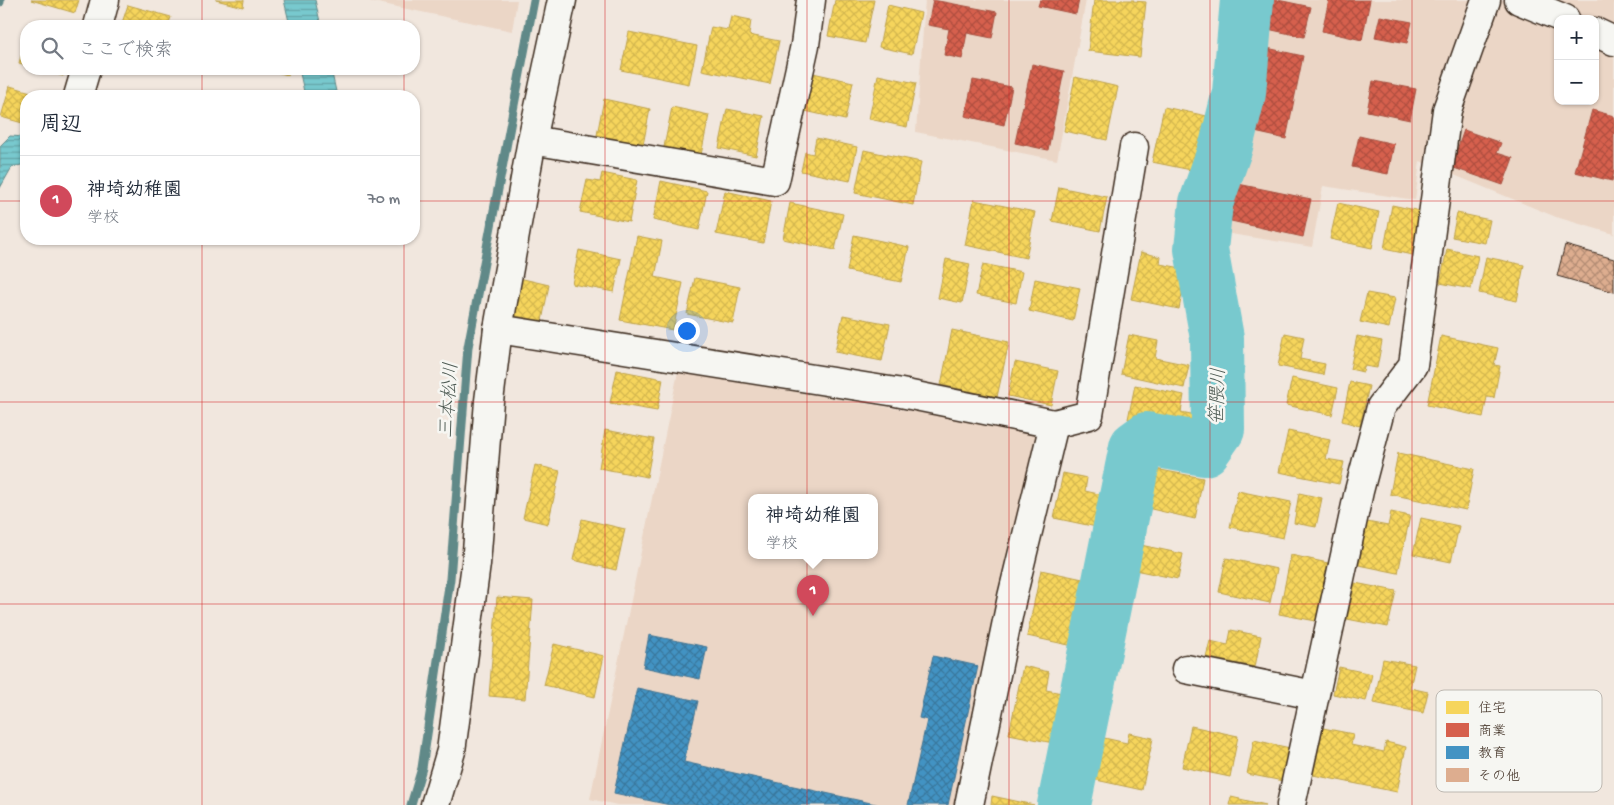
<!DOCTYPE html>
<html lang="ja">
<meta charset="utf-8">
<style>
body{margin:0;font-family:"Gochi Hand","Klee One",sans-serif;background:#f6f6f7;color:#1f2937}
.controls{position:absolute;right:15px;top:15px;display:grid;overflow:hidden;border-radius:10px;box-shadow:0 1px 4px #0004}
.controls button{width:45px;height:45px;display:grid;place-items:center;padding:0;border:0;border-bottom:1px solid #e0e1e3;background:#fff;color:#1f2937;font:25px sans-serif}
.you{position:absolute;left:686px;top:330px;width:18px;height:18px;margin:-12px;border:4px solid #fff;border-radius:50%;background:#1a73e8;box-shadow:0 0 0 8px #1a73e833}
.badge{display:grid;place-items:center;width:32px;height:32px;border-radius:50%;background:#d1495b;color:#fff;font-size:16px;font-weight:700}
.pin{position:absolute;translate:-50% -41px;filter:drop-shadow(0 1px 2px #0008)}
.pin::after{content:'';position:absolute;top:26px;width:18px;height:15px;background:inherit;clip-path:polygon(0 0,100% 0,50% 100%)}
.popup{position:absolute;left:748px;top:494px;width:130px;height:65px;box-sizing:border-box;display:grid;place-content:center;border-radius:10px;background:#fff;filter:drop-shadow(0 1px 4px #0005);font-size:16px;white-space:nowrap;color:#747a83}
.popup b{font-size:19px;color:#1f2937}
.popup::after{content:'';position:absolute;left:50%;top:100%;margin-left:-10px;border:10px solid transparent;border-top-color:#fff}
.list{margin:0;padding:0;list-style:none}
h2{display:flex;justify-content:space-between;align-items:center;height:65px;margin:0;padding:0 20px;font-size:21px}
h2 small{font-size:16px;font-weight:400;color:#747a83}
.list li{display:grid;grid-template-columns:32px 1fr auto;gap:15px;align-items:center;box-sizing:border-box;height:90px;padding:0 20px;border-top:1px solid #e0e1e3}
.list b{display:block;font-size:19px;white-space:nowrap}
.list p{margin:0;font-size:16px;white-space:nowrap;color:#747a83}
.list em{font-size:16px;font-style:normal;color:#747a83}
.icon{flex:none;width:28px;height:28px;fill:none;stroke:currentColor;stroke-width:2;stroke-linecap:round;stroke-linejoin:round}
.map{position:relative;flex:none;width:1614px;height:805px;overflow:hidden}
.search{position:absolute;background:#fff;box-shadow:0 1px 4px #0004;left:20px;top:20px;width:400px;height:55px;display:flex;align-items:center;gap:12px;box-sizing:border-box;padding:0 18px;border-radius:20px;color:#747a83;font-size:19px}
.panel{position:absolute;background:#fff;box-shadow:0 1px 4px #0004;left:20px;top:90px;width:400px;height:155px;border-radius:20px}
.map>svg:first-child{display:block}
.built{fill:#ebd6c6;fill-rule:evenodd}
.water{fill:url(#water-rules);stroke:#608988}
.homes{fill:url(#homes-cross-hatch);stroke:#bea249}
.shops{fill:url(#shops-cross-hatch);stroke:#a8503f}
.schools{fill:url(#schools-cross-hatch);stroke:#417492}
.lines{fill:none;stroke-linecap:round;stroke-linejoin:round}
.stream{stroke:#608988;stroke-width:9}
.river{stroke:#78c9ce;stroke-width:54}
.building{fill:url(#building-cross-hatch);stroke:#3b2a1e}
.minor-casing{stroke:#3b2a1e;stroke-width:31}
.highway-casing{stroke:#3b2a1e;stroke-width:31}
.minor{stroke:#f6f6f2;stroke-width:28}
.highway{stroke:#f6f6f2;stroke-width:28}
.grid{fill:none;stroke:#d62828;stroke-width:1;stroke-opacity:0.55}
.labels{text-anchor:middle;stroke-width:5;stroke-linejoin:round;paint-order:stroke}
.water-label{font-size:19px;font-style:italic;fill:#4d5a53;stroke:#f6f6f2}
.key{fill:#f6f6f2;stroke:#beb9b2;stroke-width:1}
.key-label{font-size:14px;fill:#3b2a1e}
</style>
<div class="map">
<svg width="1614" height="805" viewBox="0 0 1614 805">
<defs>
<pattern id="water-rules" width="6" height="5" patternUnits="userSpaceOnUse" patternTransform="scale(1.25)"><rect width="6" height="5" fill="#78c9ce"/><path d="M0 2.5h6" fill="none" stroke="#64a3a7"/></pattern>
<pattern id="homes-cross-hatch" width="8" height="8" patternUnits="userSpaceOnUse" patternTransform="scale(1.25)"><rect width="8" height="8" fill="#f6d55c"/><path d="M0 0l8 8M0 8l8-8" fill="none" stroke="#d4b750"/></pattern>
<pattern id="shops-cross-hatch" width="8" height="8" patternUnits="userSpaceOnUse" patternTransform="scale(1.25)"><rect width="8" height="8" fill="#d6604d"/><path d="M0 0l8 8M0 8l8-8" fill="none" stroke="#af4f3f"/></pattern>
<pattern id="schools-cross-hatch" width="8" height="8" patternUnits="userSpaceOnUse" patternTransform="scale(1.25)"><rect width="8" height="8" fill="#4393c3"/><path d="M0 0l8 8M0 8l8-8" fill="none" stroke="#39789e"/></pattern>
<pattern id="building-cross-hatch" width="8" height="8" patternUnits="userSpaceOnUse" patternTransform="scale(1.25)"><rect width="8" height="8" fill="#ddad8f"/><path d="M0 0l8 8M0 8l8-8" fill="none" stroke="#b48d74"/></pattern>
</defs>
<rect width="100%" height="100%" fill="#f1e7de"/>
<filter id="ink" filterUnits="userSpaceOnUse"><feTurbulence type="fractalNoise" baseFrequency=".02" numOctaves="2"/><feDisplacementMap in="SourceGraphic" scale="10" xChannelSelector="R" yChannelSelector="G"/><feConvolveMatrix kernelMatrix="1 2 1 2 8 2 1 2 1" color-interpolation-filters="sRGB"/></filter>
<g filter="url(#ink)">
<g class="built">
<path d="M364,0H517L512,31Z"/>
<path d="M925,0H1086L1057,160L916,132Z"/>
<path d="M1258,0H1614V234L1556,217L1420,161L1415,200L1323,186L1312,247L1212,231L1238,143ZM1558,19H1595V101H1558Z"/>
<path d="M678,372L1036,432L958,805H617L590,799ZM752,497H874V555H752Z"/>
</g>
<g class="water">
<path d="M284,0H315L321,26H290Z"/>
<path d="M299,69H331L337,96H305Z"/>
<path d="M10,136L26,137V164L12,167L0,188V146Z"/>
</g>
<g class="homes">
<path d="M31,0H79L75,13Z"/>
<path d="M216,0H244L243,7Z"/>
<path d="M835,0H874L865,43L828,36Z"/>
<path d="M1094,0H1134L1133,1L1146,2L1140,57L1088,51Z"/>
<path d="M128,5L171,17L168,26H121Z"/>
<path d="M888,5L921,13L912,54L879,47Z"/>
<path d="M731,16L751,20L749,35L779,41L770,84L702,70L711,27L728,30Z"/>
<path d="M179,22L194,26H178Z"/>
<path d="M629,32L697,46L689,84L621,70Z"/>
<path d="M26,39V65L19,63Z"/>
<path d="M39,69H65L63,76Z"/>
<path d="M264,69H290L288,75Z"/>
<path d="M813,73L853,82L845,120L805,111Z"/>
<path d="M878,75L916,83L907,127L869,119Z"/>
<path d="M1075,77L1118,87L1107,140L1064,131Z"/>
<path d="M10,86L45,96H26V124L1,117Z"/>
<path d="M604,99L650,109L643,145L597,135Z"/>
<path d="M672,107L709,115L701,155L664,147Z"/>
<path d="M1164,107L1207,116L1196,171L1152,162Z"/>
<path d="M727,109L764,116L756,156L719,148Z"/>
<path d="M816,138L857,147L850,181L801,171L805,152L813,154Z"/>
<path d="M864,150L921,162L913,205L855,193Z"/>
<path d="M602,173L637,180L629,222L580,212L587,180L600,182Z"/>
<path d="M661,181L707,191L699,230L653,220Z"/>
<path d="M1059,187L1107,197L1100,231L1052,221Z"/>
<path d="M725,191L771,201L763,243L716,234Z"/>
<path d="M974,200L1035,212L1026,258L965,245Z"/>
<path d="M790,203L843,214L835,250L783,239Z"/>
<path d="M1338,203L1379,212L1372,248L1330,239Z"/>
<path d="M1392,205L1420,211L1412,255L1384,249Z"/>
<path d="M1457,213L1490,220L1485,243L1452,237Z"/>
<path d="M854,235L909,247L901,282L847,271Z"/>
<path d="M637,236L662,241L655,277L683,283L673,330L620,320Z"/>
<path d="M1447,249L1478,256L1471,289L1440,283Z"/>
<path d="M579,250L621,259L614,292L572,284Z"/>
<path d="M1141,252L1161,257L1160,264L1187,269L1179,309L1131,299Z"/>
<path d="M1486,257L1524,265L1517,301L1479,293Z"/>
<path d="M946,259L970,264L962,303L938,298Z"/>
<path d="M983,264L1022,272L1016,303L976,295Z"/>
<path d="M519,278L549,285L542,321L511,315Z"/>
<path d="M695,278L740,287L733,323L687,314Z"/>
<path d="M1035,279L1080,288L1073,321L1029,311Z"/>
<path d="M1367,293L1395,298L1389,328L1360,322Z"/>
<path d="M843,315L890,324L882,361L835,352Z"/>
<path d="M952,330L1009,342L997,397L941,385Z"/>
<path d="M1285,333L1304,337L1300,359L1325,364L1323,375L1278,366Z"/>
<path d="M1129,335L1158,341L1155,358L1189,365L1184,388L1121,374Z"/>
<path d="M1357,336L1382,341L1377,368L1364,366L1363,372L1350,369Z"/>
<path d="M1441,336L1498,348L1494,365L1500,366L1494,398L1487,397L1483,417L1427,405Z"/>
<path d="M1015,362L1058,371L1051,405L1008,396Z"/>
<path d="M617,370L663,379L657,411L610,403Z"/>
<path d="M1292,378L1338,388L1332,415L1286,405Z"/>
<path d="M1350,382L1369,386L1360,426L1342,421Z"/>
<path d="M1135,385L1184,395L1181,412L1196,415L1193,432L1128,419Z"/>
<path d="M605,430L654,439L647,477L599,468Z"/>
<path d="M1288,431L1330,440L1326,459L1344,462L1339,484L1279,472Z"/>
<path d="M1398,453L1474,469L1466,510L1390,494Z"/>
<path d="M535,465L560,471L548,524L523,518Z"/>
<path d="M1155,469L1203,478L1195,519L1147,508Z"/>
<path d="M1063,473L1087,478L1085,491L1112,497L1106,529L1054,518Z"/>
<path d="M1238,491L1291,502L1283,538L1230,527Z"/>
<path d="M1299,493L1322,498L1316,527L1294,523Z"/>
<path d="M1391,512L1410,516L1398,573L1359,565L1367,522L1388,526Z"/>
<path d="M1421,518L1459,526L1451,562L1413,554Z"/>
<path d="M582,519L625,529L616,570L573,560Z"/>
<path d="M1136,544L1183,554L1178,579L1130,569Z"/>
<path d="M1291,555L1328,563L1316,621L1279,614Z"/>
<path d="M1226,558L1277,569L1270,603L1219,592Z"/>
<path d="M1041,570L1092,581L1078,647L1027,636Z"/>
<path d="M1355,583L1396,591L1388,627L1347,619Z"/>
<path d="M497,597L533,600L525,699L489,696Z"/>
<path d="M1231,630L1261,636L1255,667L1206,657L1210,641L1228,645Z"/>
<path d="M554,644L604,656L595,697L544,685Z"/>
<path d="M1383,659L1415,665L1410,688L1428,692L1423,713L1374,703Z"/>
<path d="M1023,666L1049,672L1046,690L1073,695L1063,745L1009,734Z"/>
<path d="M1339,667L1372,674L1366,701L1333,694Z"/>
<path d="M1191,726L1238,736L1230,777L1182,767Z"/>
<path d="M1323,728L1353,734L1351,745L1384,752L1386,742L1406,747L1397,792L1313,775Z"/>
<path d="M1129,733L1153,738L1142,790L1087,778L1095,736L1127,743Z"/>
<path d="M1254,740L1290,748L1283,781L1247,774Z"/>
<path d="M992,796L1034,805H991Z"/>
<path d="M1231,797L1266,805H1229Z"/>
</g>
<g class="shops">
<path d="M933,0L997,12L992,38L967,33L962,59L944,55L949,29L928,25Z"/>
<path d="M1040,0H1079L1076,14L1038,6Z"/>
<path d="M1269,0H1278L1311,7L1304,37L1263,28Z"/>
<path d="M1329,0H1370L1362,40L1322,31Z"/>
<path d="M1380,16L1412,22L1407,43L1375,37Z"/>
<path d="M1267,48L1303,56L1286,139L1250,131Z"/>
<path d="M1032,64L1064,71L1048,150L1015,143Z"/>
<path d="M973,80L1012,87L1004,125L965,116Z"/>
<path d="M1373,81L1416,89L1410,120L1367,111Z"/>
<path d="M1592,110L1614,116V172L1612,181L1575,172Z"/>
<path d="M1464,130L1501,143L1497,153L1513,158L1503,185L1451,167Z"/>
<path d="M1359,136L1394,144L1388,174L1352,167Z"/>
<path d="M1238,184L1311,199L1303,237L1231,221Z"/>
</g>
<g class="schools">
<path d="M649,635L707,647L700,679L643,667Z"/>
<path d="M933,656L978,666L948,805H908L927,720L919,718Z"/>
<path d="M637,688L698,701L684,762L880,805H670L614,793Z"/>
</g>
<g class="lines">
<g class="stream">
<path d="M0,2V0"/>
<path d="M411,805L422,768L450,579L468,347L534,0"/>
</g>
<path class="river" d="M1064,805L1136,447L1147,439L1204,449L1218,429L1217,338L1201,249L1206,203L1226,146L1239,93L1247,0"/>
</g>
<path class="building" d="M1565,245L1614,259V292L1557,276Z"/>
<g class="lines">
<g class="minor-casing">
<g id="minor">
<path d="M98,26L105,0"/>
<path d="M78,96L86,69"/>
<path d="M532,140L775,181L805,45L811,0"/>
<path d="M498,329L896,392L1054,424L1012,597L969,805"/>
<path d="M1054,424L1089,415L1134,147"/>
<path d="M1186,669L1314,695"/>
<path d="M435,805L451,751L476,564L489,401L498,329L532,140L562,0"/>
<path d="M1291,805L1359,491L1381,407L1413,365L1447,110L1486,0"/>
</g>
</g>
<g class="highway-casing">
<g id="highway">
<path d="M1519,0L1565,19"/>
<path d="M1595,32L1614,41"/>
</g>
</g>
<use href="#minor" class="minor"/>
<use href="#highway" class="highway"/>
</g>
</g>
<path class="grid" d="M202,0V26M404,0V26M605,0V805M807,0V805M1009,0V805M1210,0V805M1412,0V805M202,69V96M404,69V96M0,201H26M414,201H1614M202,239V805M404,239V805M0,402H1614M0,604H1614"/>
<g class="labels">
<g class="water-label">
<text transform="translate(1216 396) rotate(-88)" y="7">笹隈川</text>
<text transform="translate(447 400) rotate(-86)" y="7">三本松川</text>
</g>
</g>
<rect x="1436" y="690" width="166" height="102" rx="8" class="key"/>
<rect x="1446" y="701" width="23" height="13" fill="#f6d55c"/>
<rect x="1446" y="723" width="23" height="14" fill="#d6604d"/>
<rect x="1446" y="746" width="23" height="13" fill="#4393c3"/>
<rect x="1446" y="768" width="23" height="14" fill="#ddad8f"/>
<g class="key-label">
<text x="1478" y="712">住宅</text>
<text x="1478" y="735">商業</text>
<text x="1478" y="757">教育</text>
<text x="1478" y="780">その他</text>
</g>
</svg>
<div class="controls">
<button>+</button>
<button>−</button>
</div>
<div class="you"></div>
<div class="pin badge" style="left:813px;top:616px">1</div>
<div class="popup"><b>神埼幼稚園</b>学校</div>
<div class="search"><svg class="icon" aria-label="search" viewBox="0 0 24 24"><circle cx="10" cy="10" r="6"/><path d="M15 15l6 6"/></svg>ここで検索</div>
<section class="panel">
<h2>周辺<small></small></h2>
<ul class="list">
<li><span class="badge">1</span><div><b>神埼幼稚園</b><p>学校</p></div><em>70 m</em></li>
</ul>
</section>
</div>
